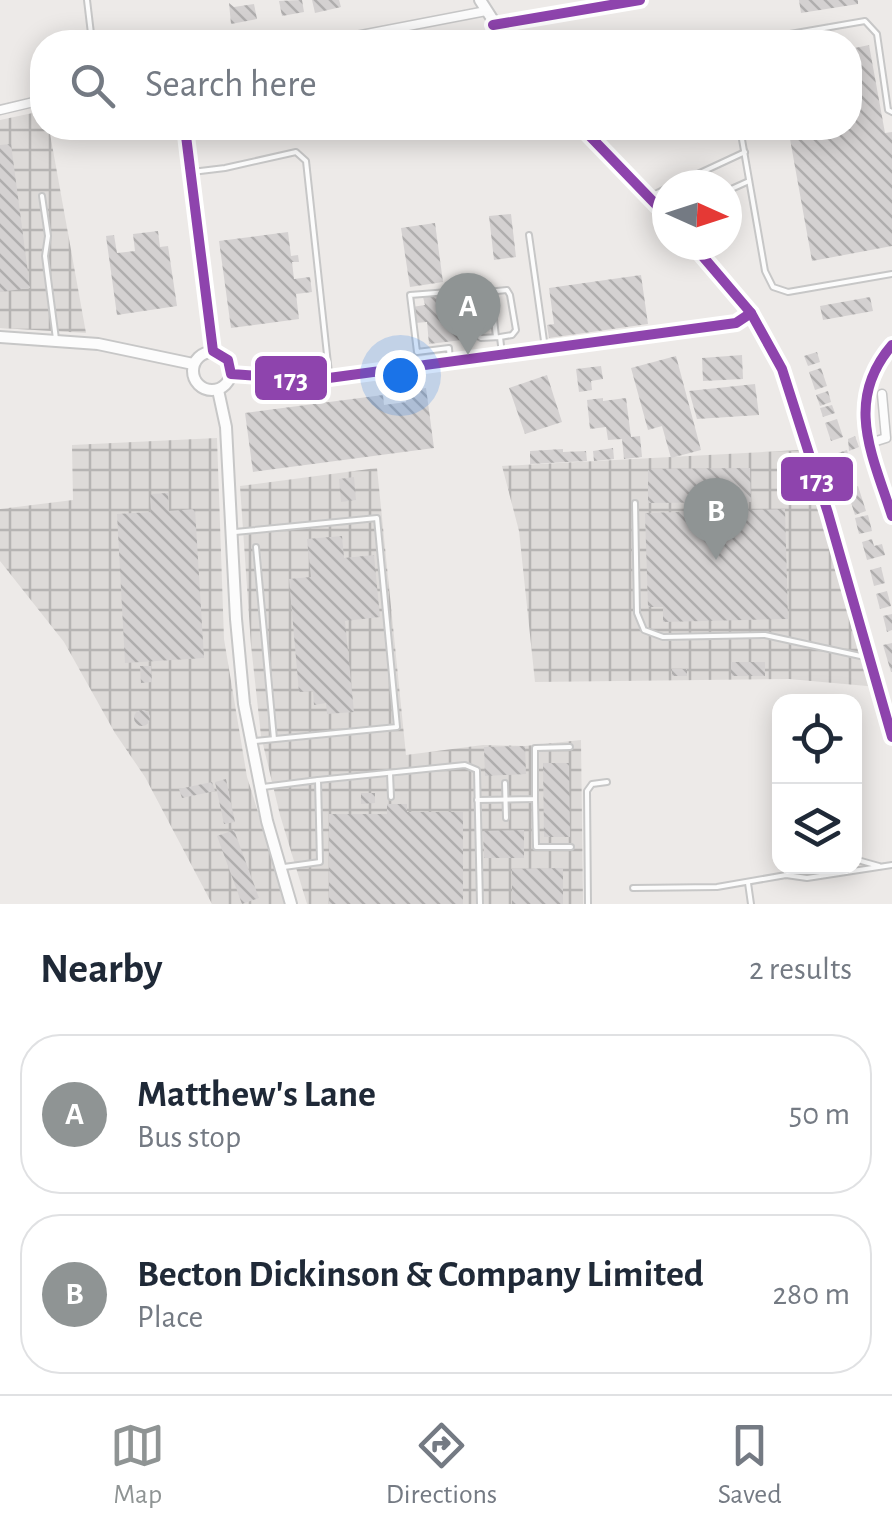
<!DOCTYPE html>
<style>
body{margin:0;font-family:"Alegreya Sans",sans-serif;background:#f2f2f3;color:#1f2937}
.controls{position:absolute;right:30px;bottom:30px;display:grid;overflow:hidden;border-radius:20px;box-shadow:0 5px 25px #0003}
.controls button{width:90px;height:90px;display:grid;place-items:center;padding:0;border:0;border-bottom:2px solid #e0e1e3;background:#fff;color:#1f2937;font:50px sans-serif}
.compass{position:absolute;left:652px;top:170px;width:90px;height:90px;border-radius:50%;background:#fff;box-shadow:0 5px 25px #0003;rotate:93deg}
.you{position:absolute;left:400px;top:375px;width:35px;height:35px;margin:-25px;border:8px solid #fff;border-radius:50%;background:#1a73e8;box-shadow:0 0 0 15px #1a73e833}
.badge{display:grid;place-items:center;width:65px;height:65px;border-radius:50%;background:#8f9494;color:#fff;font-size:32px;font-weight:700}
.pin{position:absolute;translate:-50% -82px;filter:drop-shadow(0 2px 5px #0008)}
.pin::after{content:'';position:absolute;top:52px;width:35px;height:30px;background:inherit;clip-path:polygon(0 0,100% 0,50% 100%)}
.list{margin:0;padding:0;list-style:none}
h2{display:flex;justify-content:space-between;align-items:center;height:130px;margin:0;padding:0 40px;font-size:42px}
h2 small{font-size:32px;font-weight:400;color:#747a83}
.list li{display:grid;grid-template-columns:65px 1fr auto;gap:30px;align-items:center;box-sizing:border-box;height:160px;margin:0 20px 20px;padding:0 20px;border:2px solid #e0e1e3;border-radius:40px}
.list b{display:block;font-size:38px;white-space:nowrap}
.list p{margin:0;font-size:32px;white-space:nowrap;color:#747a83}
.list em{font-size:32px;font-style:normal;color:#747a83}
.icon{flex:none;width:55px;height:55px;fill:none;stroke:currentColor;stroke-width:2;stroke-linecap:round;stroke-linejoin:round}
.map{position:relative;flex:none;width:892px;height:904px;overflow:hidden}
.search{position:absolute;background:#fff;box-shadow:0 5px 25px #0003;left:30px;right:30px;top:30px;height:110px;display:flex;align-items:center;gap:25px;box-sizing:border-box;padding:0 35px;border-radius:40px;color:#747a83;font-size:38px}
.sheet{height:490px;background:#fff}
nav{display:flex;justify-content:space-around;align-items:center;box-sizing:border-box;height:140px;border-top:2px solid #e0e1e3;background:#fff;font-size:28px;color:#747a83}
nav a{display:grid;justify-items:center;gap:5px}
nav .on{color:#8f9494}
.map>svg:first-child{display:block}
.industrial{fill:url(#industrial-grid)}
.building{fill:url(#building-back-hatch)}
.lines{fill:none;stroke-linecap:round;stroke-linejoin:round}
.service-casing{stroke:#c7c7c7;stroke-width:8}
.minor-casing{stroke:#c7c7c7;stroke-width:11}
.tertiary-casing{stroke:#c7c7c7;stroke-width:14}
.service{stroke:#fcfcfc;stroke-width:4}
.minor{stroke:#fcfcfc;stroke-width:8}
.tertiary{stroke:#fcfcfc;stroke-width:10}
.bus-1-casing{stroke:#fff;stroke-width:18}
.bus-1{stroke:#8e44ad;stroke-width:10}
.line-badge{stroke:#fff;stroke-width:4}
.badge-label{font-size:28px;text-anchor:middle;font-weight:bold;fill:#fff}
</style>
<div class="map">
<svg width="892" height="904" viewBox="0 0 892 904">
<defs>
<pattern id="industrial-grid" width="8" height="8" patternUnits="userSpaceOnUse" patternTransform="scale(2.5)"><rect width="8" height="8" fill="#dddad8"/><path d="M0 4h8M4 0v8" fill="none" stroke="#b6b4b3"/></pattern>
<pattern id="building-back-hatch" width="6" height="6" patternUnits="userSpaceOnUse" patternTransform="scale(2.5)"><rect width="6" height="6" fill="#d4d1d1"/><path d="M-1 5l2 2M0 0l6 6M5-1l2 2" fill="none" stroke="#afadad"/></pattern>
</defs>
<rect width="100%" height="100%" fill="#edeae8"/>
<g class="industrial">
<path d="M42,111V128H49L86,333L0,328V120Z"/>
<path d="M217,438L224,639L247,777L287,904H212L145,777L115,733L64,642L0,561V509L73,500L72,445Z"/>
<path d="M800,450L878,687L789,679L535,682L519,531L502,466Z"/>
<path d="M377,468L406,755L483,745L525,746L581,740L583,904H307L280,815L261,736L251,645L240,486Z"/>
</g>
<g class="building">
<path d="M302,0L304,12L282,16L279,1Z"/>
<path d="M312,0H339L341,7L315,13Z"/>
<path d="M799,0H858V4L801,13Z"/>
<path d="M229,3L234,7L254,4L257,19L231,24Z"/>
<path d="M869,45L885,133L892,132V246L812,261L788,128H850V49Z"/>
<path d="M11,144L30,288L0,292V145Z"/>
<path d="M511,214L516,257L494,260L489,216Z"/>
<path d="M435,223L443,282L410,287L401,228Z"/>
<path d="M158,231L160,247L168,246L177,306L117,315L106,236L114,235L117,253L135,251L133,234Z"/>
<path d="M288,232L291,256L298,255L299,262H292L294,279L310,277L312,292L296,294L299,319L231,328L219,241Z"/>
<path d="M641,275L648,324L549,338L547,325L554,324L549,288Z"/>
<path d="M457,293L462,340L429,344L427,322L415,323L412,307L425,305L423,297Z"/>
<path d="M870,297L873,311L823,320L820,306Z"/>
<path d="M817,352L820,362L808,366L804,356Z"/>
<path d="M742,355L743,379L703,381L702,358Z"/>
<path d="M676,356L701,450L671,458L662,426L648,430L631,368Z"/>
<path d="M601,366L603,379L591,381L592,390L579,392L576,369Z"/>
<path d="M821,368L827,386L815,390L809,372Z"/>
<path d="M547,375L562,422L525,434L509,388Z"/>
<path d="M755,384L759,415L697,419L689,391Z"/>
<path d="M426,388L434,448L253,472L245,413L383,395L384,405L406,402L404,391Z"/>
<path d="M828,391L831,402L820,406L816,395Z"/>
<path d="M603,398V401L626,398L631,437L640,436L642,457L624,459L622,439L608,440L606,427L590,429L587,400Z"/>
<path d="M832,405L835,413L823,417L820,408Z"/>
<path d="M837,419L843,437L831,441L825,423Z"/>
<path d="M855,436L859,447L849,451L848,439Z"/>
<path d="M613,448L614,459L594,461L593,451Z"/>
<path d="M563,449V452L586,451L587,461L530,464V451Z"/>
<path d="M847,450L852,468L841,472L835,454Z"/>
<path d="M750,468L751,502L648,503V469Z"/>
<path d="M852,474L855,483L846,486L842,477Z"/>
<path d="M354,477L356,500L341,502L339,479Z"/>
<path d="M858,486L866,511L855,515L847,490Z"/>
<path d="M168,493L169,511L195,509L204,658L125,663L117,514L151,512L150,494Z"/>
<path d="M785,509L788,619L663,622V607H648L645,513Z"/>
<path d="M868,515L872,531L859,534L855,518Z"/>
<path d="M342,536L344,558L374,555L380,617L345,621L354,712L327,714L326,703L314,705L313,691L299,692L289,579L311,577L307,539Z"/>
<path d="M872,539L874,546L882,544L885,555L867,560L862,542Z"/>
<path d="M881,567L885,583L874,586L870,570Z"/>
<path d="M887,591L891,606L880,609L876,594Z"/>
<path d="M892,614V630L887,632L883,616Z"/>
<path d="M892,643V672H891L883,645Z"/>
<rect x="731" y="662" width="34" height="14"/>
<path d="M140,666H151L152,682L141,683Z"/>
<rect x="672" y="669" width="15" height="7"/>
<circle cx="142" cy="718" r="8"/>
<path d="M525,746L526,774L485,776L484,747Z"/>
<path d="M543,763H569L570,837H544Z"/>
<path d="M226,779L235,822L224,824L215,782Z"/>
<path d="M212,782L215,791L182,798L179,789Z"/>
<path d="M361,793H375V803L361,804Z"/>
<path d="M387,804H407V812H463V904H329V814H387Z"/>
<path d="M234,830L259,898L242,904L217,836Z"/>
<path d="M524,830V858H484L483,831Z"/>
<path d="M563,868V904H512V869Z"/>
</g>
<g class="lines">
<g class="service-casing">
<g id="service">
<path d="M87,0L92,42"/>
<path d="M743,42L865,21L877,34L888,110L892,112"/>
<path d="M740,128L765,271L773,287L788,292L892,274"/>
<path d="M192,172L225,168L296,152L306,161L329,373"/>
<path d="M674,185L745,152"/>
<path d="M727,191L749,181"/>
<path d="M42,196L48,236L45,256L56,339"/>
<path d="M649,197L667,188"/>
<path d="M529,235L545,348"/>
<path d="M491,292L496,337"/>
<path d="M500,337L512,335L516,330L510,295L507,290L476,293L469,300L471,331L481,338L500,337L502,354"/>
<path d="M450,361L449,348L417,352L410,295L461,291L470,297"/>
<path d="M635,503L637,613L644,630L663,637L765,635L865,657"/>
<path d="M235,532L377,518L397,727L255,741"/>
<path d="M256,547L274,739"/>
<path d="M390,773L391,797"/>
<path d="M505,783L506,818"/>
<path d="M263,787L318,780"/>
<path d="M535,799L536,847H571"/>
<path d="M477,800L535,799V748L570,747"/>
<path d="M854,859L879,866"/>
<path d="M284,867L320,862L318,780L465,765L477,770L480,904"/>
<path d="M786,875L799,866"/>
<path d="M748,883L751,904"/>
<path d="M633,888L717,887L786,875L807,878L892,865"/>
<path d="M588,904L587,791L592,784L607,782"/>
</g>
</g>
<g class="minor-casing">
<g id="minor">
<path d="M325,42L486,11"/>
<path d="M0,110L42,100"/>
<path d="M185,128L213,351"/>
<path d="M892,345C839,392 875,460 892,516"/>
<path d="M870,443L886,438L882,394"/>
</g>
</g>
<g class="tertiary-casing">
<g id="tertiary">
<path d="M480,0L507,42"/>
<path d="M493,25L640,0"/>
<path d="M582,128L667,216"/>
<path d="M693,245L751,313L782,369L828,513L892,737"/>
<path d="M0,337L98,344L193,364"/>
<circle cx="212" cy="371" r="19"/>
<path d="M231,374L314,380L736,323L751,313"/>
<path d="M218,390L226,427L236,619L244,704L267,821L291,904"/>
</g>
</g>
<use href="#service" class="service"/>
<use href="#minor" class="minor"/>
<use href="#tertiary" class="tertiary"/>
<g class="bus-1-casing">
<g id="bus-1">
<path d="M493,25L640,0"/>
<path d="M185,128L213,351L228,360L231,374L314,380L736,323L751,313"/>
<path d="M582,128L667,216"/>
<path d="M693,245L751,313L782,369L828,513L892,737"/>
<path d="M892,345C844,401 872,454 892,516"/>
</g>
</g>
<use href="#bus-1" class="bus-1"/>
</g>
<g class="line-badge">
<rect x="253" y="354" width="76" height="48" rx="10" fill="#8e44ad"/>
<rect x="779" y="455" width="76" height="48" rx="10" fill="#8e44ad"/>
</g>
<g class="badge-label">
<text x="291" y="388">173</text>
<text x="817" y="489">173</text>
</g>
</svg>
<div class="controls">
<button><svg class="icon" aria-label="locate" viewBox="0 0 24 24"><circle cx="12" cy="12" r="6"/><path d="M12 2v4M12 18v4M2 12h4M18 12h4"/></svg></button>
<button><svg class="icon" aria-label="layers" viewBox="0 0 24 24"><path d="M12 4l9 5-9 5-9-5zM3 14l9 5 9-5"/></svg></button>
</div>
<svg class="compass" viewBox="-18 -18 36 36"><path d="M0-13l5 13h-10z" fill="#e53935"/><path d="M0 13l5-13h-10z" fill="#747a83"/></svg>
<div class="you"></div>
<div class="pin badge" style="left:468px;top:355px">A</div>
<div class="pin badge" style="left:716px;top:560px">B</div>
<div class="search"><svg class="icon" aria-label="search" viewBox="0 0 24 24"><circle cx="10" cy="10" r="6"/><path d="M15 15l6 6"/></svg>Search here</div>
</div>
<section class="sheet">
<h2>Nearby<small>2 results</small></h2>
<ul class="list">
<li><span class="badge">A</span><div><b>Matthew's Lane</b><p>Bus stop</p></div><em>50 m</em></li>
<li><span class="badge">B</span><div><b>Becton Dickinson &amp; Company Limited</b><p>Place</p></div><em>280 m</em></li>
</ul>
</section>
<nav>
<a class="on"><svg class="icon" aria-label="map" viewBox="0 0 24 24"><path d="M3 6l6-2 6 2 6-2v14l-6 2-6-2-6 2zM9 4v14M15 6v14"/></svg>Map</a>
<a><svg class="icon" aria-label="directions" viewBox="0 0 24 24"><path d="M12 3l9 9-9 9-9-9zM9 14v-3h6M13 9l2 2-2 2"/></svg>Directions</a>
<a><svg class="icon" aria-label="saved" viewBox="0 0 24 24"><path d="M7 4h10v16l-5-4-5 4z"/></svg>Saved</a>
</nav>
